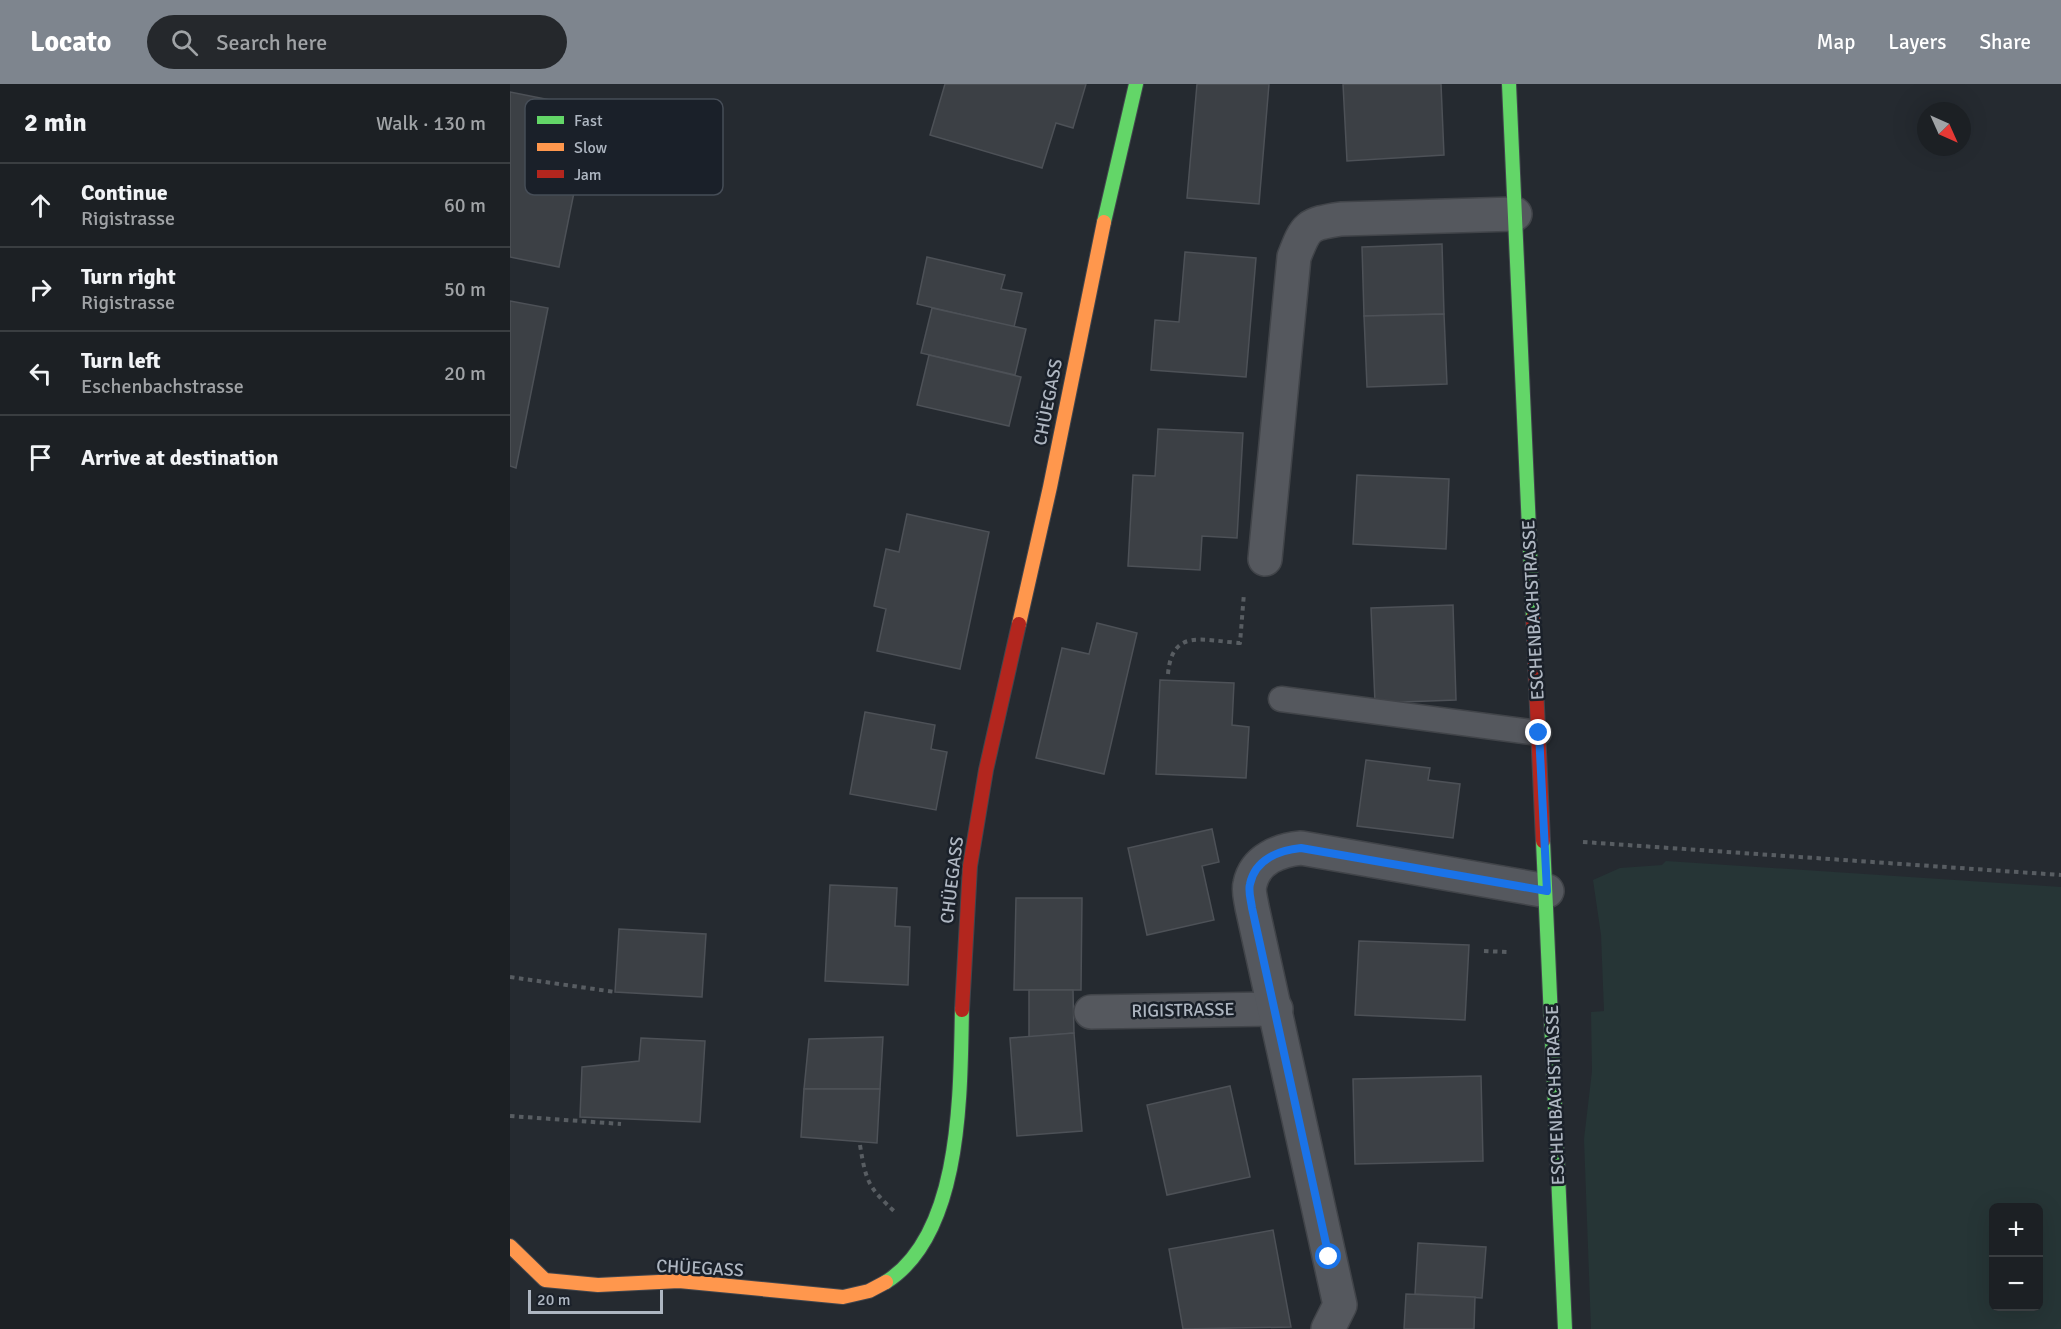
<!DOCTYPE html>
<meta charset="utf-8">
<style>
body{margin:0;font-family:Signika,sans-serif;background:#25282c;color:#f1f3f6}
.controls{position:absolute;right:18px;bottom:18px;display:grid;overflow:hidden;border-radius:9px;box-shadow:0 6px 24px #0002}
.controls button{width:54px;height:54px;display:grid;place-items:center;padding:0;border:0;border-bottom:2px solid #3a3e41;background:#1c2024;color:#f1f3f6;font:30px sans-serif}
.compass{position:absolute;left:1407px;top:18px;width:54px;height:54px;border-radius:50%;background:#1c2024;box-shadow:0 6px 24px #0002;rotate:135deg}
.scale{position:absolute;left:18px;bottom:15px;width:135px;box-sizing:border-box;padding-left:6px;border:3px solid #aeb6c1;border-top:0;font-size:16px;line-height:21px;white-space:nowrap;color:#aeb6c1;-webkit-text-stroke:4px #1a2029;paint-order:stroke}
.stop{position:absolute;width:18px;height:18px;margin:-14px;border:4px solid #1a73e8;border-radius:50%;background:#fff}
.stop.end{background:#1a73e8;border-color:#fff;box-shadow:0 2px 6px #0008}
.list{margin:0;padding:0;list-style:none}
h2{display:flex;justify-content:space-between;align-items:center;height:78px;margin:0;padding:0 24px;font-size:26px}
h2 small{font-size:20px;font-weight:400;color:#a0a3a6}
.list li{display:grid;grid-template-columns:39px 1fr auto;gap:18px;align-items:center;box-sizing:border-box;height:84px;padding:0 24px;border-top:2px solid #3a3e41}
.list b{display:block;font-size:22px;white-space:nowrap}
.list p{margin:0;font-size:20px;white-space:nowrap;color:#a0a3a6}
.list em{font-size:20px;font-style:normal;color:#a0a3a6}
.icon{flex:none;width:33px;height:33px;fill:none;stroke:currentColor;stroke-width:2;stroke-linecap:round;stroke-linejoin:round}
.map{position:relative;flex:none;width:1551px;height:1245px;overflow:hidden}
header{display:flex;align-items:center;gap:36px;box-sizing:border-box;height:84px;padding:0 30px;background:#7e858e;color:#fff}
header strong{font-size:28px}
nav{display:flex;gap:33px;margin-inline-start:auto;font-size:21px}
.search{width:420px;height:54px;background:#25282c;display:flex;align-items:center;gap:15px;box-sizing:border-box;padding:0 21px;border-radius:33px;color:#a0a3a6;font-size:22px}
main{display:flex}
aside{flex:1;background:#1c2024}
.map>svg:first-child{display:block}
.green{fill:#263536;fill-rule:evenodd}
.building{fill:#3c4045;stroke:#4d5157;stroke-width:1.5}
.lines{fill:none;stroke-linecap:round;stroke-linejoin:round}
.lane-casing{stroke:#414449;stroke-width:27}
.street-casing{stroke:#414449;stroke-width:36}
.fast-casing{stroke:#42464d;stroke-width:16}
.slow-casing{stroke:#42464d;stroke-width:16}
.jam-casing{stroke:#42464d;stroke-width:16}
.path{stroke:#585d62;stroke-width:4;stroke-dasharray:4.5 4.5;stroke-linecap:butt}
.lane{stroke:#55585e;stroke-width:24}
.street{stroke:#55585e;stroke-width:33}
.fast{stroke:#63d668;stroke-width:14}
.slow{stroke:#ff974d;stroke-width:14}
.jam{stroke:#b3261e;stroke-width:14}
.route{stroke:#1a73e8;stroke-width:8}
.labels{text-anchor:middle;stroke-width:5;stroke-linejoin:round;paint-order:stroke}
.street-label{font-size:18px;fill:#aeb6c1;stroke:#1a2029}
.key{fill:#1a2029;stroke:#464d57;stroke-width:1.5}
.key-label{font-size:16px;fill:#aeb6c1}
</style>
<header>
<strong>Locato</strong>
<div class="search"><svg class="icon" aria-label="search" viewBox="0 0 24 24"><circle cx="10" cy="10" r="6"/><path d="M15 15l6 6"/></svg>Search here</div>
<nav><a>Map</a><a>Layers</a><a>Share</a></nav>
</header>
<main>
<aside>
<h2>2 min<small>Walk · 130 m</small></h2>
<ul class="list">
<li><svg class="icon" aria-label="ahead" viewBox="0 0 24 24"><path d="M12 20V5M6 11l6-6 6 6"/></svg><div><b>Continue</b><p>Rigistrasse</p></div><em>60 m</em></li>
<li><svg class="icon" aria-label="right" viewBox="0 0 24 24"><path d="M7 20v-9h11M14 6l5 5-5 5"/></svg><div><b>Turn right</b><p>Rigistrasse</p></div><em>50 m</em></li>
<li><svg class="icon" aria-label="left" viewBox="0 0 24 24"><path d="M17 20v-9H6M10 6l-5 5 5 5"/></svg><div><b>Turn left</b><p>Eschenbachstrasse</p></div><em>20 m</em></li>
<li><svg class="icon" aria-label="arrive" viewBox="0 0 24 24"><path d="M6 21V4h12l-3 4 3 4H6"/></svg><div><b>Arrive at destination</b></div></li>
</ul>
</aside>
<div class="map">
<svg width="1551" height="1245" viewBox="0 0 1551 1245">
<rect width="100%" height="100%" fill="#252a30"/>
<path class="green" d="M1156,777L1551,803V1245H1081L1074,1055L1082,987L1081,928L1094,927L1091,851L1083,796L1110,784L1152,781ZM1484,1124H1528V1222H1484Z"/>
<g class="building">
<path d="M435,0H576L563,44L546,39L532,84L420,51Z"/>
<path d="M687,0H759L749,120L677,114Z"/>
<path d="M833,0H931L934,71L837,77Z"/>
<path d="M0,8L81,24L49,183L0,173Z"/>
<path d="M932,160L934,230L854,232L852,163Z"/>
<path d="M675,168L746,174L736,293L641,286L645,236L669,238Z"/>
<path d="M417,173L495,191L491,205L512,209L504,243L407,220Z"/>
<path d="M0,217L38,224L6,384L0,382Z"/>
<path d="M422,224L516,245L505,291L411,269Z"/>
<path d="M934,230L937,300L857,303L854,232Z"/>
<path d="M419,271L511,293L499,342L407,321Z"/>
<path d="M648,345L733,349L727,454L692,452L690,486L618,482L623,391L645,392Z"/>
<path d="M847,391L939,395L936,465L843,460Z"/>
<path d="M397,430L479,448L450,585L367,567L376,525L364,522L376,465L389,468Z"/>
<path d="M943,521L946,616L865,619L861,524Z"/>
<path d="M587,539L627,549L594,690L526,674L552,564L579,570Z"/>
<path d="M650,596L724,599L722,641L739,643L736,694L646,690Z"/>
<path d="M355,628L425,641L421,665L437,668L426,726L340,710Z"/>
<path d="M856,676L920,684L918,696L950,700L943,754L847,742Z"/>
<path d="M702,745L709,778L692,782L704,836L637,851L618,764Z"/>
<path d="M320,801L387,804L385,842L400,843L398,901L315,897Z"/>
<path d="M506,814H572L571,906H504Z"/>
<path d="M109,845L196,850L192,913L105,908Z"/>
<path d="M849,857L959,861L955,936L845,931Z"/>
<path d="M519,906H563L564,949L519,953Z"/>
<path d="M564,949L572,1047L507,1052L500,954Z"/>
<path d="M373,953L370,1005H294L299,955Z"/>
<path d="M131,954L195,957L190,1038L70,1033L72,983L129,977Z"/>
<path d="M971,992L973,1077L845,1080L843,995Z"/>
<path d="M720,1002L740,1093L657,1111L637,1021Z"/>
<path d="M294,1005H370L367,1059L291,1053Z"/>
<path d="M763,1146L781,1243L673,1245L659,1165Z"/>
<path d="M908,1159L976,1163L972,1214L905,1210Z"/>
<path d="M896,1210L965,1213L964,1245H894Z"/>
</g>
<g class="lines">
<g class="lane-casing">
<path id="lane" d="M771,615L1029,649"/>
</g>
<g class="street-casing">
<g id="street">
<path d="M755,475L784,173C796,142 797,140 831,135L1005,130"/>
<path d="M581,928L766,925"/>
<path d="M818,1245L830,1221L742,823C741,816 738,807 740,800C745,775 770,766 791,764L1037,807"/>
</g>
</g>
<g class="fast-casing">
<g id="fast">
<path d="M999,0L1023,534"/>
<path d="M594,138L626,0"/>
<path d="M1033,757L1055,1245"/>
<path d="M376,1198C453,1149 450,1007 452,926"/>
</g>
</g>
<g class="slow-casing">
<g id="slow">
<path d="M509,540L540,403L594,138"/>
<path d="M0,1162L35,1196L88,1201L169,1197L333,1213L359,1207L376,1198"/>
</g>
</g>
<g class="jam-casing">
<g id="jam">
<path d="M1023,534L1033,757"/>
<path d="M452,926L460,782L476,686L509,540"/>
</g>
</g>
<g class="path">
<path d="M658,590C662,543 694,557 730,559L734,509"/>
<path d="M1073,758L1551,791"/>
<path d="M974,867L997,868"/>
<path d="M0,893L105,908"/>
<path d="M0,1032L111,1040"/>
<path d="M350,1061C356,1098 358,1103 386,1129"/>
</g>
<use href="#lane" class="lane"/>
<use href="#street" class="street"/>
<use href="#fast" class="fast"/>
<use href="#slow" class="slow"/>
<use href="#jam" class="jam"/>
</g>
<g class="lines">
<path class="route" d="M819,1173L742,824C741,816 738,807 740,800C745,775 770,766 791,764L1037,807L1029,649"/>
</g>
<g class="labels">
<g class="street-label">
<text transform="translate(538 318) rotate(-79)" y="6">CHÜEGASS</text>
<text transform="translate(1023 526) rotate(-93)" y="6">ESCHENBACHSTRASSE</text>
<text transform="translate(442 796) rotate(-83)" y="6">CHÜEGASS</text>
<text transform="translate(673 926) rotate(-1)" y="6">RIGISTRASSE</text>
<text transform="translate(1045 1011) rotate(-92)" y="6">ESCHENBACHSTRASSE</text>
<text transform="translate(190 1184) rotate(3)" y="6">CHÜEGASS</text>
</g>
</g>
<rect x="15" y="15" width="198" height="96" rx="9" class="key"/>
<rect x="27" y="32" width="27" height="8" fill="#63d668"/>
<rect x="27" y="59" width="27" height="8" fill="#ff974d"/>
<rect x="27" y="86" width="27" height="8" fill="#b3261e"/>
<g class="key-label">
<text x="64" y="42">Fast</text>
<text x="64" y="69">Slow</text>
<text x="64" y="96">Jam</text>
</g>
</svg>
<div class="controls">
<button>+</button>
<button>−</button>
</div>
<svg class="compass" viewBox="-18 -18 36 36"><path d="M0-13l5 13h-10z" fill="#e53935"/><path d="M0 13l5-13h-10z" fill="#a0a3a6"/></svg>
<div class="scale">20 m</div>
<div class="stop" style="left:819px;top:1173px"></div>
<div class="stop end" style="left:1029px;top:649px"></div>
</div>
</main>
